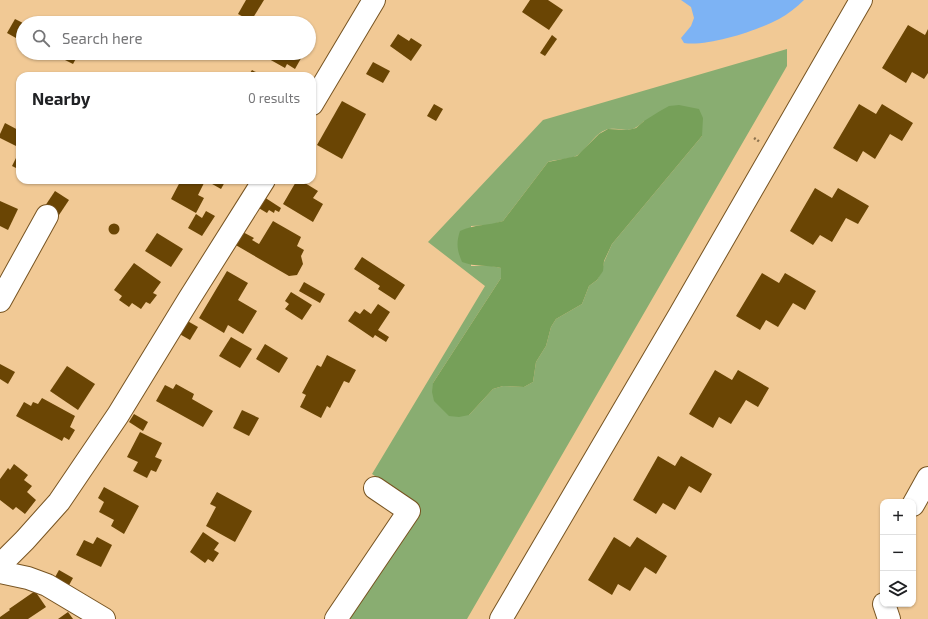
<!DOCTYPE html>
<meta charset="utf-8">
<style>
body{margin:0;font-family:"Exo 2",sans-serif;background:#f6f6f6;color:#202124}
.controls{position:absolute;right:12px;bottom:12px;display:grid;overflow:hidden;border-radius:8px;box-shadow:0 1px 3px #0004}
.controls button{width:36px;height:36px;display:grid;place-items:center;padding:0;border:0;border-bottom:1px solid #e0e0e0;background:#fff;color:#202124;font:20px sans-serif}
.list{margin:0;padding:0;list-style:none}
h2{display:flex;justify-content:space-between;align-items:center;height:52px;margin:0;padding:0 16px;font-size:17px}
h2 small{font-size:13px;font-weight:400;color:#757577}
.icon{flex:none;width:22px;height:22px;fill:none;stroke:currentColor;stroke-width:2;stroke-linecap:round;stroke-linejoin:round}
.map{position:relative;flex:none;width:928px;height:619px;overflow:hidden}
.search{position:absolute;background:#fff;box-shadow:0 1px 3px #0004;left:16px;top:16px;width:300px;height:44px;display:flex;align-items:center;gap:10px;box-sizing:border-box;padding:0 14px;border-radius:22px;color:#757577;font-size:15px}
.panel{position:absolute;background:#fff;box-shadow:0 1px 3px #0004;left:16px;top:72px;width:300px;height:112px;border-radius:12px}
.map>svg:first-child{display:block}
.green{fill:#89ad71;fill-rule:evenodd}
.forest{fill:#76a059}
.water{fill:#7db3f4}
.building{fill:#6a4504}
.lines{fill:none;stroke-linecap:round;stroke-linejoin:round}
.minor-casing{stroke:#775422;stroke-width:24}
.path{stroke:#8c714d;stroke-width:2.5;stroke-dasharray:2 2;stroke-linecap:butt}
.minor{stroke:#fff;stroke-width:22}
</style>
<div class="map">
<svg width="928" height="619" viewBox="0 0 928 619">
<rect width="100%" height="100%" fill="#f1c995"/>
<path class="green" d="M787,49V66L467,619H344L419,506L372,474L485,286L428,242L543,120ZM644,121L702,136L612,244L604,262L602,271L597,280L589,286L582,304L556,319L551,327L546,346L536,362L533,382L524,387L503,386L493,389L469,415L433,383L501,278V268L492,266H471V226L491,225L503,221L548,162C556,159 571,160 578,155C588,148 596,131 609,129C626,127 628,136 644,121Z"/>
<path class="forest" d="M679,105L699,109L703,118L702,136L612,244L604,261L603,271L597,280L589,286L582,304L556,319L551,327L546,346L536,362L533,382L524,387L503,386L493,389L469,415L459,417L449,416L434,401L432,392L433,383L501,278V268C488,265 475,267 462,262C457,250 456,243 460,231C475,224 487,226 503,221L548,162L577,156L599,134L608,129L628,130L636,128L644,121L660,111L669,106Z"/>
<path class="water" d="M681,0H804C797,7 788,14 779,19C759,30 707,47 684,43L681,38L691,26L694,18L691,7Z"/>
<g class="building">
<path d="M246,0H264L251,21L238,14Z"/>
<path d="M530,0H548L563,10L549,30L522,12Z"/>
<path d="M15,19L23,23V26L16,38L7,33Z"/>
<path d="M908,25L925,35L928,29V73L924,79L912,72L906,83L882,68Z"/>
<path d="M398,34L409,41L411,38L422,45L411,61L390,46Z"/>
<path d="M552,35L557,39L545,56L540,53Z"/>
<path d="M59,53H79L73,64L57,56Z"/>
<path d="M272,53H304L295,69L287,64L285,68L269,59Z"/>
<path d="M373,62L390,71L383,83L366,74Z"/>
<path d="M252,70L263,76H248Z"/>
<path d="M54,72L61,76H52Z"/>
<path d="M342,101L366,114L342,159L317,145Z"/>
<path d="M434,104L443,109L436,121L427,116Z"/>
<path d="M859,104L876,114L882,104L913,123L902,141L890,134L875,159L863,151L857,162L833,148Z"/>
<path d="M5,123L20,131V148L0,138V134Z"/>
<path d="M20,150V170L12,166Z"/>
<path d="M181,180H198L204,183L198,195L204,198L196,213L171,199Z"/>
<path d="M205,180H226L221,189Z"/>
<path d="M297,180H300L318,191L313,198L323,204L313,222L283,204Z"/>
<path d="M815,188L832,198L838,188L869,206L858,224L846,218L832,242L820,235L813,245L790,231Z"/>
<path d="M55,191L69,200L59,215L45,206Z"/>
<path d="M264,197L281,208L279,212L275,210L274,213L269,210L267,213L257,207Z"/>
<path d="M0,201L18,209L8,230L0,226Z"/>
<path d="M206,211L215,216L202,236L188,228L196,214L202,218Z"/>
<path d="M273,221L301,237L297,246L304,250L301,256L303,264L297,275L289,276L234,244L241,231L254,238L252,240L259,244Z"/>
<circle cx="114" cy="229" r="5.5"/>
<path d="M157,233L183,249L171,267L145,251Z"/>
<path d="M362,257L405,285L395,300L378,289L380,286L354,269Z"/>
<path d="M134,263L161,282L153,293L157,295L150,304L146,302L141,309L132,303L129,307L119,300L122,296L114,290Z"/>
<path d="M227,271L248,283L238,300L257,311L243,334L228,325L224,333L199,318Z"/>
<path d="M762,273L779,283L785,273L816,291L805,310L793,303L778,327L766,320L760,330L736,316Z"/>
<path d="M304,282L325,294L320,303L299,291Z"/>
<path d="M291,292L312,305L302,320L285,309L289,304L285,301Z"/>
<path d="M378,304L390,312L378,330L389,337L386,342L375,335L373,338L348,321L355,311L360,314L364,309L371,314Z"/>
<path d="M184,319L198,327L190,340L176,332Z"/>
<path d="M231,337L252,349L240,368L219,356Z"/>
<path d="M265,344L288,358L279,373L256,359Z"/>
<path d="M327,355L356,370L349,383L344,381L330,408L327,406L321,418L300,407L306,395L302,393L317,365L321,367Z"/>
<path d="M0,364L15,372L8,384L0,379Z"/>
<path d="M67,366L95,384L78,410L50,391Z"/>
<path d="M715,370L732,380L738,370L769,388L758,407L746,400L731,424L719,417L713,428L689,414Z"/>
<path d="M176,384L194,394L192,399L213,411L203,427L156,401L165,385L173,389Z"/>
<path d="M42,398L75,416L70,427L75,430L69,440L64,437L62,441L16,416L24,402L31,406L33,402L38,404Z"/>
<path d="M242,410L259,418L249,436L233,428Z"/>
<path d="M134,414L148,422L143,431L129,422Z"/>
<path d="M140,432L162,443L155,457L162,460L156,472L151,470L147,478L133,471L138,462L127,457Z"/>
<path d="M658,456L675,466L681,456L712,474L701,493L689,486L675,510L663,503L656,514L633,500Z"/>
<path d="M14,464L28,475L24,480L32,486L27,492L36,500L25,514L16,507L13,510L0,500V479L8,468L10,470Z"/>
<path d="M104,487L139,506L124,534L111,526L114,520L99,512L104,502L98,498Z"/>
<path d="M217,492L252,511L235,542L206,526L216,507L210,504Z"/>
<path d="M203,532L219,543L214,550L219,553L213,562L208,559L205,563L190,552Z"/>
<path d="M97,537L112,545L101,567L76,555L84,540L93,544Z"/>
<path d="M614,537L630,547L637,537L667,556L656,574L645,567L630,591L618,584L612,595L588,580Z"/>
<path d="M59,570L73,578L68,587L54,579Z"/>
<path d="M35,591L46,607L28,619H0V617L10,610L9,609Z"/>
<path d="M68,612L73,619H58Z"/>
</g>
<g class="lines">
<g class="minor-casing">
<g id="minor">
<path d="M312,104L374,0"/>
<path d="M0,301L47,216"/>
<path d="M913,505L928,478"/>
<path d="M0,565L25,540L59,502L118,415L189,299L264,180"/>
<path d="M0,572L28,578L47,585L104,619"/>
<path d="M884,604L889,619"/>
<path d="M336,619L409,511L375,488"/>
<path d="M501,619L680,314L861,0"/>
</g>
</g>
<path class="path" d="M754,138L760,142"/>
<use href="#minor" class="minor"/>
</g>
</svg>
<div class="controls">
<button>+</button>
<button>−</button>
<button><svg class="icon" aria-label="layers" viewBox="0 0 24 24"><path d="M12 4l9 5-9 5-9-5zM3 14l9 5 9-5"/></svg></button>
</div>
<div class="search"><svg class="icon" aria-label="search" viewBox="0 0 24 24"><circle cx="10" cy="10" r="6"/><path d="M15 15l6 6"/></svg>Search here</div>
<section class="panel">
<h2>Nearby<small>0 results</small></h2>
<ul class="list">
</ul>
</section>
</div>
